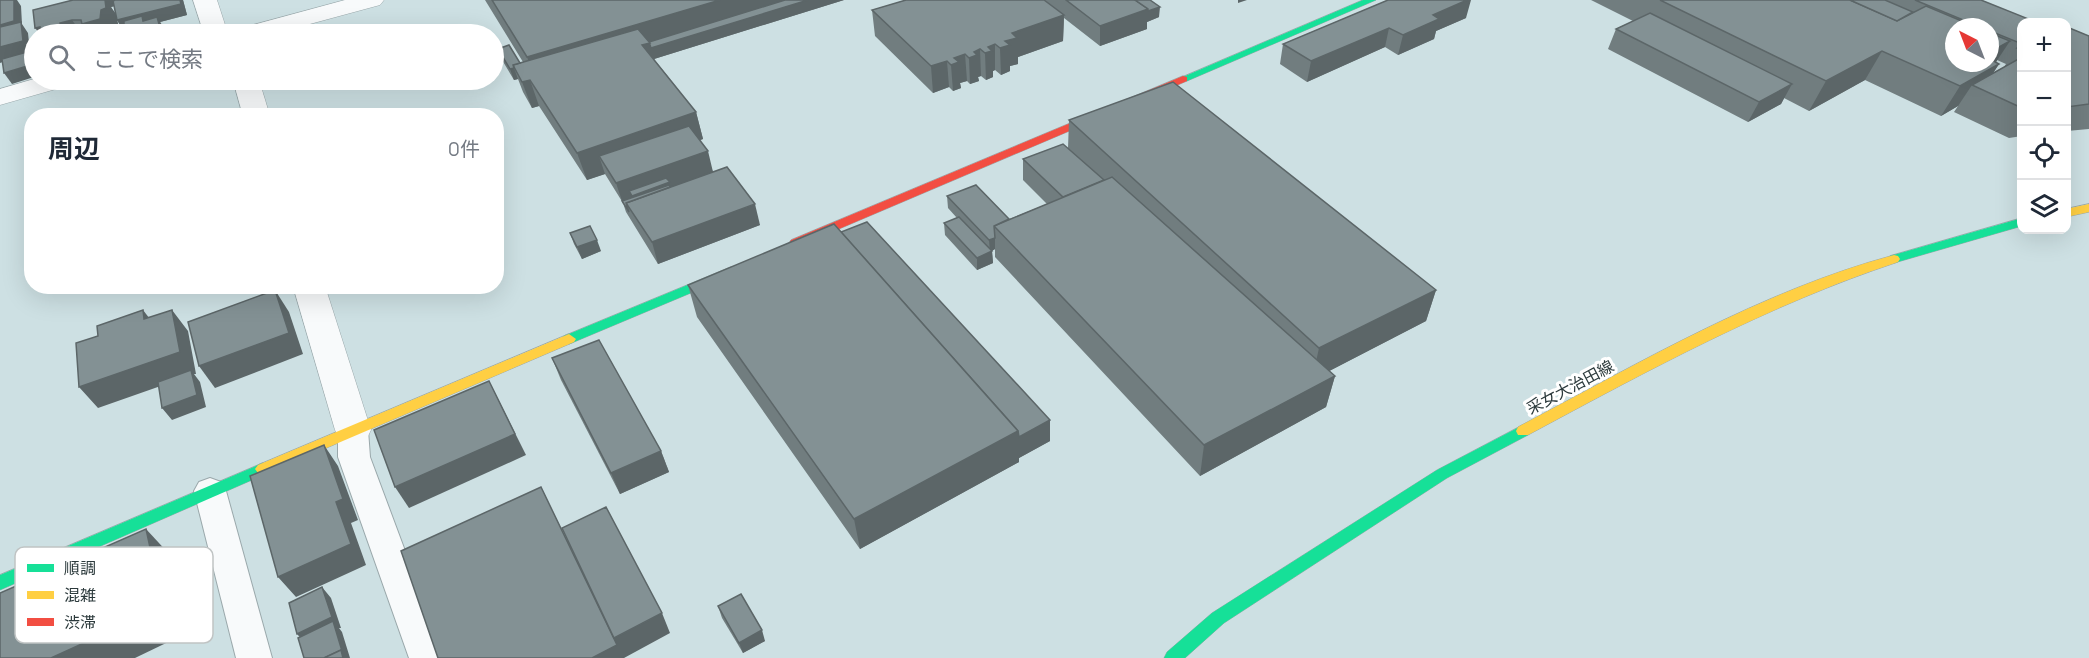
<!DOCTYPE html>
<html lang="ja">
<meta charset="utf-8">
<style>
body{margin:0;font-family:Manrope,"Noto Sans JP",sans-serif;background:#f6f6f7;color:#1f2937}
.controls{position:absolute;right:18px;top:18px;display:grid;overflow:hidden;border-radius:12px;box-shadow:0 6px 24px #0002}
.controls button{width:54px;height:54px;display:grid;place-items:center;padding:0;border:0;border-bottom:2px solid #e0e1e3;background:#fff;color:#1f2937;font:30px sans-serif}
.compass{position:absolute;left:1945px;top:18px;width:54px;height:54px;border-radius:50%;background:#fff;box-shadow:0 6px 24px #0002;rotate:318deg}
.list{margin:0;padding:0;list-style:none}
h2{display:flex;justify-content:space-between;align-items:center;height:78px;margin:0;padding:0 24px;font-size:26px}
h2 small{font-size:20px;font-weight:400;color:#747a83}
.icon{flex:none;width:33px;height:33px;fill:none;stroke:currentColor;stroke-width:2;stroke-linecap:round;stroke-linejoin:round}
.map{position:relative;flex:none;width:2089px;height:658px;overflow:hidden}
.search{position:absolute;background:#fff;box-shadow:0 6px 24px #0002;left:24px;top:24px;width:480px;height:66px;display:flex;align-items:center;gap:15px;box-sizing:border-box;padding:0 21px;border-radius:33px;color:#747a83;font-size:22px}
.panel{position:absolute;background:#fff;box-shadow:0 6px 24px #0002;left:24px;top:108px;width:480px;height:186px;border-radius:24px}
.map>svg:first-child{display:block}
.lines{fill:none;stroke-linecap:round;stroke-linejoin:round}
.lane-casing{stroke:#9aa8ab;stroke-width:2}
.street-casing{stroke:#9aa8ab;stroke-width:1}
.fast-casing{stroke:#9aa8ab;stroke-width:1}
.slow-casing{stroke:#9aa8ab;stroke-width:1}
.jam-casing{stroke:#9aa8ab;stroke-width:1}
.lane{fill:#f8fafb;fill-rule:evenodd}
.street{fill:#f8fafb;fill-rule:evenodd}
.fast{fill:#16e098;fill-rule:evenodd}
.slow{fill:#ffcf43;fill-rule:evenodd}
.jam{fill:#f24e42;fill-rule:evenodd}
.wall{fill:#717d7f;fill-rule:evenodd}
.shaded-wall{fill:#5c6668}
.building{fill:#839194;stroke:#5c6668;stroke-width:1.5}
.labels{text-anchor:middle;stroke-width:6;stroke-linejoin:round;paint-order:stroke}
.street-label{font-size:16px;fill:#2c3a3c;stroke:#fff}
.key{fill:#fff;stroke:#c0c4c4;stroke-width:1.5}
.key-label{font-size:16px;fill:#2c3a3c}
</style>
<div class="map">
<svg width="2089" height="658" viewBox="0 0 2089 658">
<rect width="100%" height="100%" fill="#cde0e3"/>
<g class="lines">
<g class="lane-casing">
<g id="lane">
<path d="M353,418L364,422L368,430L370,457L445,658H409L338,457V430L342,422Z"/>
<path d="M210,478L221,482L226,491L272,658H236L194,491L199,482Z"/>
</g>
</g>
<g class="street-casing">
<g id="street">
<path d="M193,0H217L228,34H204Z"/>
<path d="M345,0H384L380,5L273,34H235L238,29Z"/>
<path d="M34,79L74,80L70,85L0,105V89Z"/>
<path d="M233,80H259L270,116H243Z"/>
<path d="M293,286H325L371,430L366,440L353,444L340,440L335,430Z"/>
</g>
</g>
<g class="fast-casing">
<g id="fast">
<path d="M1363,0H1376L1187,81H1179L1178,79Z"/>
<path d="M2022,218V226L1894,263L1888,259L1890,256Z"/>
<path d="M731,267L736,268L737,271L736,274L574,342L569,344L562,339L564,336Z"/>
<path d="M1523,425L1528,427L1530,431L1528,435L1447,478L1224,623L1185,658H1164L1167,652L1212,613L1437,470Z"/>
<path d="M263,463L268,465L271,469L268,473L0,590V575Z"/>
</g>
</g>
<g class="slow-casing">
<g id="slow">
<path d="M2089,204V212L2066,217V209Z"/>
<path d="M1894,255L1898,256L1900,259L1898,262C1768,305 1649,370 1528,435H1518L1516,431L1518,427C1639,363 1761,291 1894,255Z"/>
<path d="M569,334L576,339L574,342L268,473L263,475L258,473L255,469L258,465Z"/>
</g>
</g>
<g class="jam-casing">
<path id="jam" d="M1183,76L1187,77V81L799,246H791L789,243L791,240Z"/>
</g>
<use href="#lane" class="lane"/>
<use href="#street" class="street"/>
<use href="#fast" class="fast"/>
<use href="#slow" class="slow"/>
<use href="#jam" class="jam"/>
</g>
<g class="wall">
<path d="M73,0H183L187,15L160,22L164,28L116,29H114L113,34H40ZM114,6L117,20L121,27H119L111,7Z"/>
<path d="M485,0H844L654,59L696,112L703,139L700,140L713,172L760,225L658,264L626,212L623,203L605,174L587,180L539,106L532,108L523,92L518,79L514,80L502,60L498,49L520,63L523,62Z"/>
<path d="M906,0H1150L1159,17L1147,22V29L1100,46L1064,18L1063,41L1018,57V64L1010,66V71L1001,75L995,70L993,71V77L986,80L981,76L978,77L979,81L970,84L967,81L960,83L961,88L953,91L949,87L933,93L875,36L872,10Z"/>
<path d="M1388,0L1466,18L1436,31L1434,39L1398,55L1385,47L1307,82L1280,64L1283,44Z"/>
<path d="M1591,0H1981L2022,22V136L2009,138L1954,112L1958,106L1941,116L1865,80L1809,111L1784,98L1781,104L1748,122L1608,49L1616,29L1633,21ZM1954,27H1990V63ZM1997,60L2006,64L2004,67L1993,73L1999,64L1996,62Z"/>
<path d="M2067,27L2089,36V129L2067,131Z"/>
<path d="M1069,120L1436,290L1426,321L1329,371L1335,376L1326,407L1200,476L995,257V249L992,251L993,263L977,270L945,235L944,223L957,218L948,208L947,196L1009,219L1047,204L1023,180V159L1068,148Z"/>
<path d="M841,232L1050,420V441L1019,458V462L860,549L697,317L688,285Z"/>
<path d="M570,233L601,251L582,259L574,244Z"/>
<path d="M552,358L661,451L669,472L620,494L561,380Z"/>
<path d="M718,606L765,641L743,653L722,618Z"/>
</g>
<g class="shaded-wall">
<path d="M14,0H17L21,6L22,24L28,33L30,52L0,63V25Z"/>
<path d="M90,0H139L111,7L116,14L119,28L114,29L113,34H89L82,24Z"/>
<path d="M180,0H183L187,15L160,22L164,28L166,34H146L124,31L117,20Z"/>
<path d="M720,0H844L654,59L657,69L538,87L527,57Z"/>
<path d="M1238,0H1247L1238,3Z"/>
<path d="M1467,0H1471L1466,18L1436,31L1434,39L1398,55L1403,35L1433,15Z"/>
<path d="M1160,7L1159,17L1147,22V29L1100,46V26L1148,9Z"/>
<path d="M1064,15L1063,41L1018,57V64L1010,66V71L1001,75L1000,48L1012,33Z"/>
<path d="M72,20L82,34H40L35,28Z"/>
<path d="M1389,28L1385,47L1307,82L1311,61Z"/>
<path d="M2010,41L1992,68L1999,64L1982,90L1972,85L1958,106L1941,116L1960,86L1990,63V52Z"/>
<path d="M995,44V70L993,71V77L986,80L985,53L988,47Z"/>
<path d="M980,49L981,76L978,77L979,81L970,84L969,58L974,52Z"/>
<path d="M1882,51L1865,80L1809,111L1826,81Z"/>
<path d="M965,54L967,81L960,83L961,88L953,91L951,65L954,58Z"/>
<path d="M947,61L949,87L933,93L931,66Z"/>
<path d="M34,64V77L12,84L4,73Z"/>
<path d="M514,68L518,79L514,80L510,69Z"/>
<path d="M530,80L539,106L532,108L522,82Z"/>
<path d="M1792,84L1781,104L1748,122L1759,102Z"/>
<path d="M696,112L703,139L610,172L599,156L605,174L587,180L577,153Z"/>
<path d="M708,151L713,172L636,207L629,191L633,200L623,204L616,183Z"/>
<path d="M755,204L760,225L658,264L652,242Z"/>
<path d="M995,238V249L990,252L989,240Z"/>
<path d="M597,240L601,251L582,259L577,247Z"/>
<path d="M992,251L993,263L977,270V258Z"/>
<path d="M275,290L289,312L303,354L215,388L199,366Z"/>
<path d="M1436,290L1426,321L1312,380L1319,348Z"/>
<path d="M143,310L160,332L144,319Z"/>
<path d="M172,310L188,331L196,374H194L200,382L206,407L172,420L162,408L192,375L98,408L79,387Z"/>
<path d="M1335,376L1326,407L1200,476L1204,445Z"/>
<path d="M489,381L526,455L409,508L395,487Z"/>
<path d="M1050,420V441L1019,458V462L860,549L854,519L1018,431Z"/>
<path d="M324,445L338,466L358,520L351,523L366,565L296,597L278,577L336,502Z"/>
<path d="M661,451L669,472L620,494L611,473Z"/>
<path d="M541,487L614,638L662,613L670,633L624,658L617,644L624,658H592Z"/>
<path d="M146,529L171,556L189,632L135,658H51Z"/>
<path d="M322,587L331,598L341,628H339L342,632L350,658H340L307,645L297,634Z"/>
<path d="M762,630L765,641L743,653L739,643Z"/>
</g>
<g class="building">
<path d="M0,0H14V21L0,25Z"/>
<path d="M73,0H105L106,8L101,10L100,19L82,24L81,20H72L60,23L61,26L41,32L40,27L35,28L33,10Z"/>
<path d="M115,0H180L181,4L117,20L113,1Z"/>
<path d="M492,0H720L527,57Z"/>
<path d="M785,0H808L651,48L649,42Z"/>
<path d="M906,0H1044L1064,15L1012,33L1017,38L1005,41L1010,45L1000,48L995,44L988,47L992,51L985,53L980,49L974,52L977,55L969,58L965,54L954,58L959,62L951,65L947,61L931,66L872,10Z"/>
<path d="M1066,0H1135L1148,9L1100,26Z"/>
<path d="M1135,0H1150L1160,7L1148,11V9Z"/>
<path d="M1388,0H1467L1433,15L1439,19L1403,35L1389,28L1311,61L1283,44Z"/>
<path d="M1660,0H1850L1897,21L1926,6L1976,27H1954V63H1990V59L1999,64L1960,86L1882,51L1826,81Z"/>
<path d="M1850,0H1885L1913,12L1897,21Z"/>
<path d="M1915,0H1981L2036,22H2022V44L1990,31V27H1980Z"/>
<path d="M1650,13L1792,84L1759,102L1616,29Z"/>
<path d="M142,16L143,21L157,17L161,31L146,34H118L116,28L124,26V21Z"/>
<path d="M21,22L23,41L0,47V27Z"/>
<path d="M2067,27L2089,36V104L2067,107Z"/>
<path d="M638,29L650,43L642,45L696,112L577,153L530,80L522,82L513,65Z"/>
<path d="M1990,33L2010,41L1990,52Z"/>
<path d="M509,45L520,63L513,65L514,68L510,69L498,49Z"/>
<path d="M2022,45V50L2017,48Z"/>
<path d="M34,50V64L4,73L2,59Z"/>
<path d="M2022,57V108L1972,85Z"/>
<path d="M1173,82L1436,290L1319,348L1069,120Z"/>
<path d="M689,126L708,151L616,183L599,156Z"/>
<path d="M1063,144L1104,180L1063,197L1023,159Z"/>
<path d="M727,167L755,204L652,242L626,203Z"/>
<path d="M1112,177L1335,376L1204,445L994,226Z"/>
<path d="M666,178L670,182L632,196L629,191Z"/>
<path d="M669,185L670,187L626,203L629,212L622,201Z"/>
<path d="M976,185L1009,219L994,226L995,238L989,240L947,196Z"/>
<path d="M959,217L992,251L977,258L944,223Z"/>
<path d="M867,222L1050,420L1019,437L1018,431L841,232Z"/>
<path d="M834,224L1018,431L854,519L688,285Z"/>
<path d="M590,226L597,240L577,247L570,233Z"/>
<path d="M275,290L289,333L199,366L188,322Z"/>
<path d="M143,310L144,319L172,310L180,352L79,387L76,343L98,336L97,326Z"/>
<path d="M599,340L661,451L611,473L552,358Z"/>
<path d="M191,370L197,395L162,408L158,382Z"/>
<path d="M489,381L515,434L395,487L374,430Z"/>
<path d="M324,445L343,499L336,502L351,544L278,577L250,476Z"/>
<path d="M541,487L617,645L592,658H438L401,551Z"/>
<path d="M606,507L662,613L614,638L562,528Z"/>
<path d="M146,529L163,607L51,658H0V593Z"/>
<path d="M322,587L332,617L297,634L289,603Z"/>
<path d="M741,594L762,630L739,643L718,606Z"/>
<path d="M333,621L342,651L341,650L324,658H304L298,638Z"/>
<path d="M341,650L343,658H324Z"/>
</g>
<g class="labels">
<g class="street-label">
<text transform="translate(1570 387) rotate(-28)" y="6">采女大治田線</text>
</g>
</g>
<rect x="15" y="547" width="198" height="96" rx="9" class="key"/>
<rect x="27" y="564" width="27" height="8" fill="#16e098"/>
<rect x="27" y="591" width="27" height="8" fill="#ffcf43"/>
<rect x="27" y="618" width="27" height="8" fill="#f24e42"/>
<g class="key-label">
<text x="64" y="574">順調</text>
<text x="64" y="601">混雑</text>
<text x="64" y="628">渋滞</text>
</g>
</svg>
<div class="controls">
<button>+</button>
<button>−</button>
<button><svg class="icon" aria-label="locate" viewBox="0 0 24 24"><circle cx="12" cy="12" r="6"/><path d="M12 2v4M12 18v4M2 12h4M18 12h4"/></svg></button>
<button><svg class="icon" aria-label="layers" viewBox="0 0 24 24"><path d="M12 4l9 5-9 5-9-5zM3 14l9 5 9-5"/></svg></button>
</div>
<svg class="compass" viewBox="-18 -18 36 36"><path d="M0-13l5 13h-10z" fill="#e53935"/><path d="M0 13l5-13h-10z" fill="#747a83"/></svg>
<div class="search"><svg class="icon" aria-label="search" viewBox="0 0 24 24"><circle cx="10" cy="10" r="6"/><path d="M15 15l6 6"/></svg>ここで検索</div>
<section class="panel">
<h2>周辺<small>0件</small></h2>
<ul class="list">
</ul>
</section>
</div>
